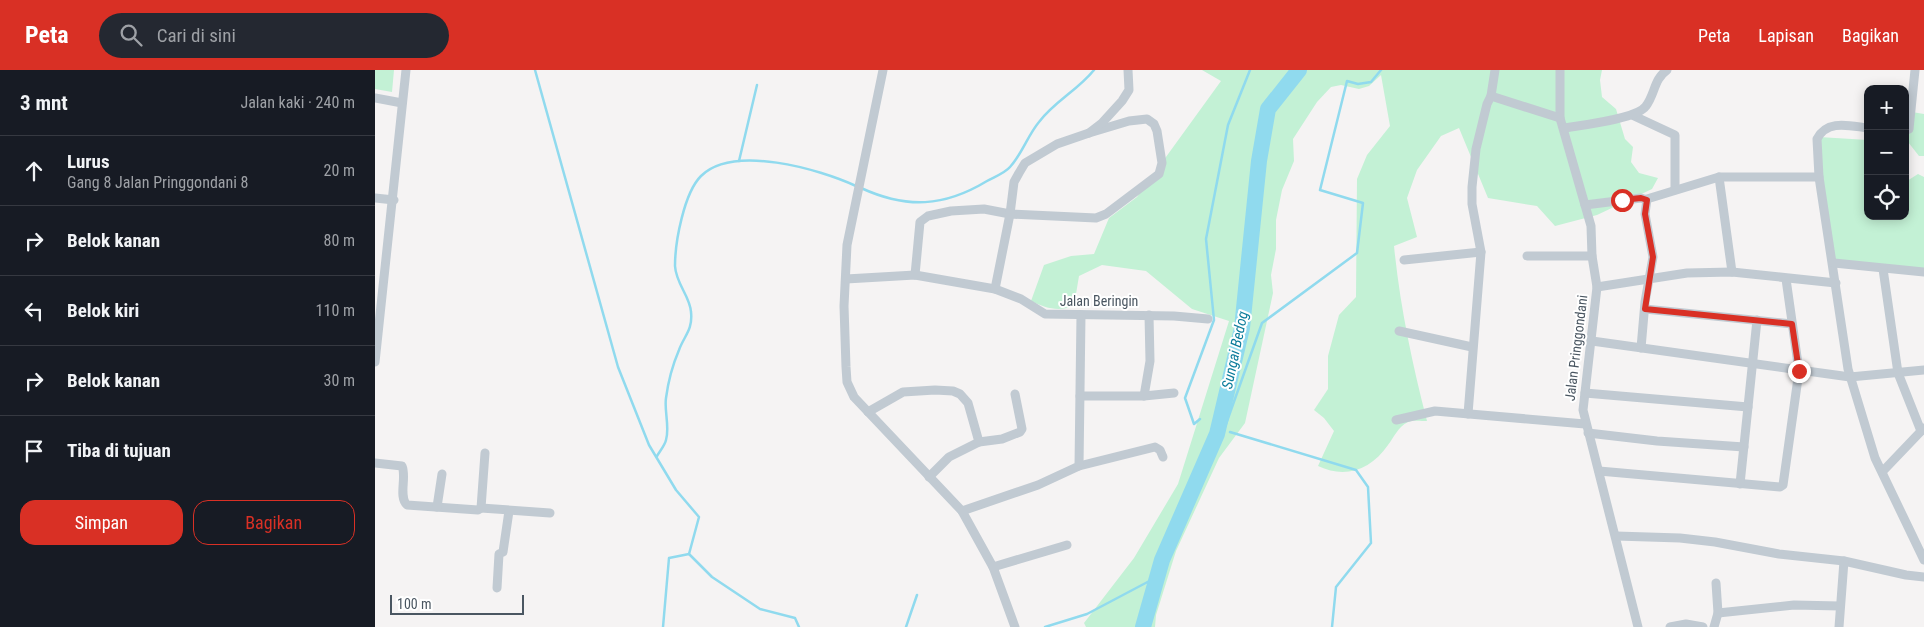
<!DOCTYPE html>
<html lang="id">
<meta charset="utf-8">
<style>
body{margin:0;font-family:"Roboto Condensed",sans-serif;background:#242831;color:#f1f3f6}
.controls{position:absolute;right:15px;top:15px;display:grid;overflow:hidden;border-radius:10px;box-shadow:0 2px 12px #0003}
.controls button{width:45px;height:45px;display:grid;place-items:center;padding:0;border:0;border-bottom:1px solid #363941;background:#171b24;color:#f1f3f6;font:25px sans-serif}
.scale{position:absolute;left:15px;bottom:12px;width:134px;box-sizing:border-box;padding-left:5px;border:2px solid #4a5661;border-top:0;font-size:14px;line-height:18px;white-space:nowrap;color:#4a5661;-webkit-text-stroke:4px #fff;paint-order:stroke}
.stop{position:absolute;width:15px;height:15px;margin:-11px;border:4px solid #d93025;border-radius:50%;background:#fff}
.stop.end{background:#d93025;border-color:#fff;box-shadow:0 1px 5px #0008}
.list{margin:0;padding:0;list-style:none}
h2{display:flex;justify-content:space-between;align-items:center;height:65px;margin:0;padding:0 20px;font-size:21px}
h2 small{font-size:16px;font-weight:400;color:#9ea1a6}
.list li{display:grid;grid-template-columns:32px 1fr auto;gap:15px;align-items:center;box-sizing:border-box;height:70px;padding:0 20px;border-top:1px solid #363941}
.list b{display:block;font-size:19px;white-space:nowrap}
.list p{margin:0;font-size:16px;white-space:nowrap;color:#9ea1a6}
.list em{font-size:16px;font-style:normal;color:#9ea1a6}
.actions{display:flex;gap:10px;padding:15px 20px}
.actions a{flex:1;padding:11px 0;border:1px solid #d93025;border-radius:15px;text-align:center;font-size:18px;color:#d93025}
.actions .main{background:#d93025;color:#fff}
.icon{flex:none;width:28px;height:28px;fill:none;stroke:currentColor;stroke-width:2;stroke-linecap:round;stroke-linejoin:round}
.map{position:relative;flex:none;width:1549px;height:557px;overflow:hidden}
header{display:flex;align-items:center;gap:30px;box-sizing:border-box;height:70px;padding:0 25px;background:#d93025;color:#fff}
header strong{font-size:24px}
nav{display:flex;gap:28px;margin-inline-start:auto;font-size:18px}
.search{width:350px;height:45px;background:#242831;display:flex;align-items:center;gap:12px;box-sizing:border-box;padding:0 18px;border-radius:28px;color:#9ea1a6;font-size:19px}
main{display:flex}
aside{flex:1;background:#171b24}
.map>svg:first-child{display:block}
.green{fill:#c3f1d5}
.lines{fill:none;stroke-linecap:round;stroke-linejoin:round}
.stream{stroke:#90daee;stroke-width:2.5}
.river{stroke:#90daee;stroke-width:16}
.street{stroke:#c1cad2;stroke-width:9}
.route{stroke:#d93025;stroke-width:6}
.labels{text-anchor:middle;stroke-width:4;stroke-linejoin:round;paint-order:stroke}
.street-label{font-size:14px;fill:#4a5661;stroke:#fff}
.water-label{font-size:15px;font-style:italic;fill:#0c7c9b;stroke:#fff}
</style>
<header>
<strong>Peta</strong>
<div class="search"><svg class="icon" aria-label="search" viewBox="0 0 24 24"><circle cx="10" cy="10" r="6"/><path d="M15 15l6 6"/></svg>Cari di sini</div>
<nav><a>Peta</a><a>Lapisan</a><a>Bagikan</a></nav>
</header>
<main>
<aside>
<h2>3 mnt<small>Jalan kaki · 240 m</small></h2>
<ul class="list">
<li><svg class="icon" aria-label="ahead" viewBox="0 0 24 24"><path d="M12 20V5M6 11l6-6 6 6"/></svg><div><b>Lurus</b><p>Gang 8 Jalan Pringgondani 8</p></div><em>20 m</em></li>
<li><svg class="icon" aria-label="right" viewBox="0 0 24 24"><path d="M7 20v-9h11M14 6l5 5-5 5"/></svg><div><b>Belok kanan</b></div><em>80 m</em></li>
<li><svg class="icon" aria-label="left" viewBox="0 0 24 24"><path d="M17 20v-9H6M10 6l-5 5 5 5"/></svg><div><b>Belok kiri</b></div><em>110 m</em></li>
<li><svg class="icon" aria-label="right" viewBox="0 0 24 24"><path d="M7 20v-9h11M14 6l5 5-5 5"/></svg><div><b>Belok kanan</b></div><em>30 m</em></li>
<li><svg class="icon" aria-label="arrive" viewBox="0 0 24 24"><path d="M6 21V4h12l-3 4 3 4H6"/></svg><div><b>Tiba di tujuan</b></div></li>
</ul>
<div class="actions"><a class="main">Simpan</a><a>Bagikan</a></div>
</aside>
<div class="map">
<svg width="1549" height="557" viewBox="0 0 1549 557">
<rect width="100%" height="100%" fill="#f5f3f3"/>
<g class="green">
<path d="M0,0H19L17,22L0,19Z"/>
<path d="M827,0H1227L1225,10L1227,27L1241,39L1250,69L1258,77L1256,92L1264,103L1283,108L1277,119L1222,145L1180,156L1162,136L1113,128L1084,58L1066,66L1042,100L1032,128L1042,167L1019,176C1025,236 1037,293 1052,351C1046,351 1037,350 1033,352C1023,357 1019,367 1013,375C996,400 970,409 943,396L959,361L949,348L939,340L953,319V286L964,245L981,227L982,109L992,85L1015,56L1006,5L994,16L984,19L966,15L956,17L942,32L918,69L919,91L907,120L901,150V179L896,205L898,223L870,353L844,388L801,481L781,545L780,557H711L709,553L759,488L803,414L854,251L817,239L771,201L727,195L704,206L699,236C682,242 671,238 656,231L669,195L696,186L719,184L734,148L762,127L846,11Z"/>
<path d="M1537,42L1549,44V86H1544L1533,72Z"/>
<path d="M1444,67L1493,70V146H1530V107L1532,111L1543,104L1549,107V200L1460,190L1448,111Z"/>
</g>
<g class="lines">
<g class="stream">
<path d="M160,0L243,297L274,375L301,420L324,447L314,484L337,507L385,539L420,548L424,557"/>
<path d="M364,91L382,15"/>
<path d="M486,118C532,139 569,137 612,111C619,107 630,103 635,97C647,84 653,65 664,52C680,31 703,20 719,0"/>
<path d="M825,349L819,354L810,328L839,250L831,169L853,55L875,0"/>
<path d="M851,354L887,253L982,183L988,133L945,120L972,11L983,14L996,12L1006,0"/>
<path d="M855,362L981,400L993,417L996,473L961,517L957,557"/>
<path d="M282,386C285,381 290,375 291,370C295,357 289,341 291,328C293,313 298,294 304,280C309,266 318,260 316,242C315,226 301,214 300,196C300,172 309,123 326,106C358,74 444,99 481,116"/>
<path d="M288,557L294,488L314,484"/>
<path d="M531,557L542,525"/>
<path d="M670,557L712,544L782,507"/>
</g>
<path class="river" d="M768,557L787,490L842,364L867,258L884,91L893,39L924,0"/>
<g class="street">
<path d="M508,0L472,175L469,236L471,297L472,312L479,327L587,441L618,497L640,557"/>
<path d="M1185,0V48L1216,156L1217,186L1222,217L1208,340L1263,557"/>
<path d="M1116,26L1120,0"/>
<path d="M0,28L27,33"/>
<path d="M1257,45L1300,65V119"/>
<path d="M1189,58C1207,55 1262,49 1271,36C1280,24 1279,9 1292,0"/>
<path d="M1493,58C1475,56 1452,49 1442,69L1444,107L1473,299L1500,388L1549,490"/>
<path d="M1530,61L1534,59L1540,0"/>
<path d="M1344,107L1357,202"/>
<path d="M0,128L19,130"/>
<path d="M1210,135L1266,128L1272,130"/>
<path d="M1152,186H1217"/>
<path d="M1029,190L1106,182"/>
<path d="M1459,193L1549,202"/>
<path d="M1508,199L1523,303L1546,361"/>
<path d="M540,205L545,152L553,146L576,141L609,139L635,144L721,148L731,144L784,104L787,93L782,61L779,54L772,49L754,51L714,63"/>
<path d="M471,209L540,205L620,219L646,229L670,244L799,246L833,249"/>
<path d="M1222,217L1312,203L1357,202L1461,213"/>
<path d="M620,219L635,144L639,112L644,103L650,93L682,74L714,63L727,53L747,31L754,20L753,0"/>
<path d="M1270,239L1417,254"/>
<path d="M1024,261L1097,277"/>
<path d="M1217,271L1475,307L1549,300"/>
<path d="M1266,278L1270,232L1278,187L1270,144L1272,129L1344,107H1444"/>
<path d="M0,292L31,0"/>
<path d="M1210,323L1373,337"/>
<path d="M705,326H769L799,323"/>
<path d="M769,326L775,291L774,245"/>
<path d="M493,342L528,322L560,320L578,321L585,324L593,333L604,372L574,387L554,407"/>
<path d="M1093,344L1106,182L1097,134V117L1101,79L1112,34L1116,26L1185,48"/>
<path d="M1021,350L1060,341L1210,354"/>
<path d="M1213,363L1282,371L1369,377"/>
<path d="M604,372L627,369L645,362L647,359L640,324"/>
<path d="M0,393L27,396C32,407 23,427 32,435L103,440L106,438L110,383"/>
<path d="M704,396L780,377L785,380L788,387"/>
<path d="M1224,401L1405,417L1408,415L1424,301L1411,209"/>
<path d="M1508,401L1549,358"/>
<path d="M1365,414L1382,250"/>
<path d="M62,437L67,404"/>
<path d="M106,438L175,443"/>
<path d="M587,441L663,415L704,396L706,245"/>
<path d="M1241,466L1305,468L1340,472L1404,484L1469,491L1531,505L1549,507"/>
<path d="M618,497L692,475"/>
<path d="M122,518L124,484L128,482L134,441"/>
<path d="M1343,543L1419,535L1465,536"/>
<path d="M1295,557L1311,554L1328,557"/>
<path d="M1339,557L1343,543L1341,513"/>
<path d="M1464,557L1469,491"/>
</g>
</g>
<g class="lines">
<path class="route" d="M1247,130L1266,128L1272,130L1270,144L1278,187L1270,239L1417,254L1424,301"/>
</g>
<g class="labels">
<g class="street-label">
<text x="724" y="236">Jalan Beringin</text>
<text transform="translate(1201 278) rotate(-83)" y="5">Jalan Pringgondani</text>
</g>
<g class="water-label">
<text transform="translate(860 280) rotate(-78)" y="5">Sungai Bedog</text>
</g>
</g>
</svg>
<div class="controls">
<button>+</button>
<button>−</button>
<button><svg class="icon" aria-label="locate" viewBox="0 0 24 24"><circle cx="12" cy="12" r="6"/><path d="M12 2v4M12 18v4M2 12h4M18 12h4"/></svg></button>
</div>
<div class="scale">100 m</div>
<div class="stop" style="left:1247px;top:130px"></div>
<div class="stop end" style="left:1424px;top:301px"></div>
</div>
</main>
